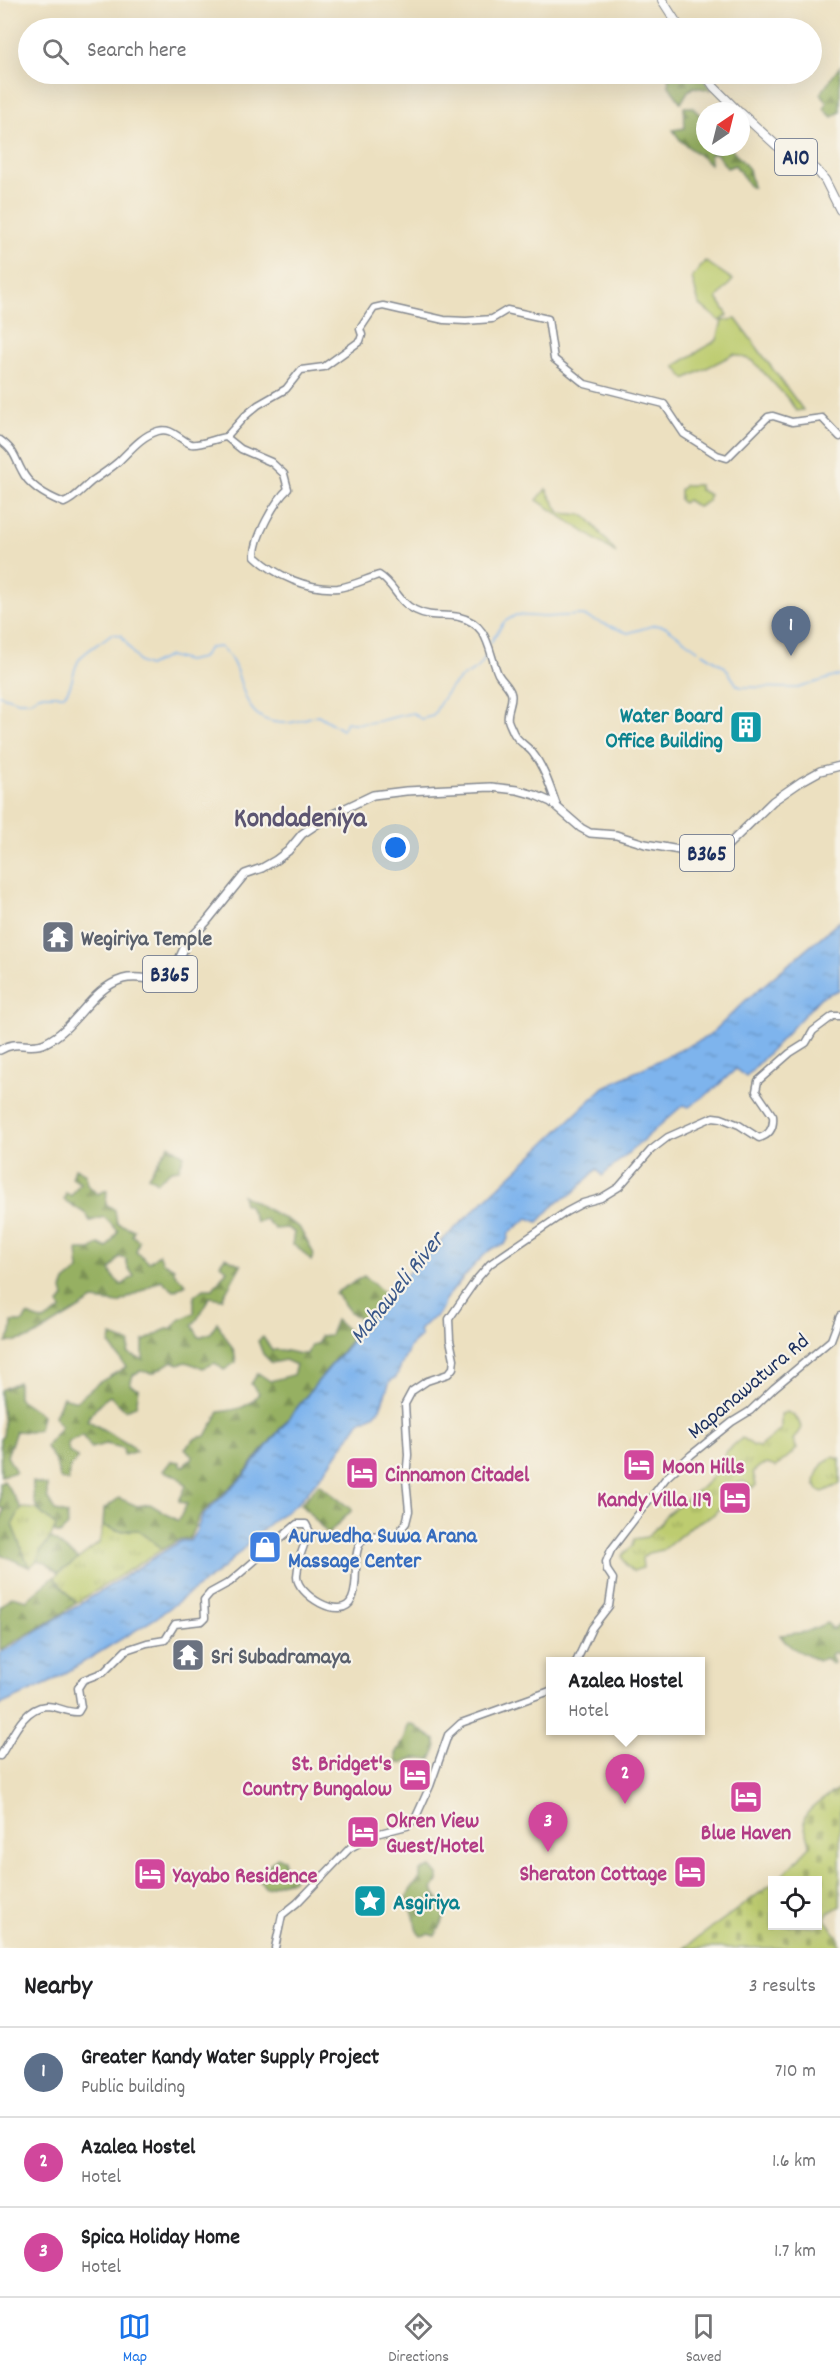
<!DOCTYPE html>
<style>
body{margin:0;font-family:Dekko,sans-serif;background:#f2f2f2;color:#202124}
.controls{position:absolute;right:18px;bottom:18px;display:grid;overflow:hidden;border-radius:0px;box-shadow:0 6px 24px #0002}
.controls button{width:54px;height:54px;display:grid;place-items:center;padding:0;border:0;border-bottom:2px solid #e0e0e0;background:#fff;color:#202124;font:30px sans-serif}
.compass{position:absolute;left:696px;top:102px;width:54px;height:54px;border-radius:50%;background:#fff;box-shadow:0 6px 24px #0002;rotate:35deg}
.you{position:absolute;left:396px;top:848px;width:21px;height:21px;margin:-15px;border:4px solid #fff;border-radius:50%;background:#1a73e8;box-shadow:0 0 0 9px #1a73e833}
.badge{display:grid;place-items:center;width:39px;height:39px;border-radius:50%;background:#1a73e8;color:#fff;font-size:20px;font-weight:700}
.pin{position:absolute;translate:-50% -50px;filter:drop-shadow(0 2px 3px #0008)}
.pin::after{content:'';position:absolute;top:32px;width:21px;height:18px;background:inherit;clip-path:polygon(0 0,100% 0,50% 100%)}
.popup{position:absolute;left:546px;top:1657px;width:159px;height:78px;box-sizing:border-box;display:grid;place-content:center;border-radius:0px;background:#fff;filter:drop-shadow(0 2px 4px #0005);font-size:20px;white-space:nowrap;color:#757577}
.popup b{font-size:22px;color:#202124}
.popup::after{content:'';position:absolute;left:50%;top:100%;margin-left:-12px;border:12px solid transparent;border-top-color:#fff}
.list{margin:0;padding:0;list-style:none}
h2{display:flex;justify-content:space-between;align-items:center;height:78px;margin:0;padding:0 24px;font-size:26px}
h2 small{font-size:20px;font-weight:400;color:#757577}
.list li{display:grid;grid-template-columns:39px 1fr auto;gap:18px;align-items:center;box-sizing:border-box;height:90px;padding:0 24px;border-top:2px solid #e0e0e0}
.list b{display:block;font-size:22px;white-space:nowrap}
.list p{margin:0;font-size:20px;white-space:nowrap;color:#757577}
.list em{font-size:20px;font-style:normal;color:#757577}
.icon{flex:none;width:33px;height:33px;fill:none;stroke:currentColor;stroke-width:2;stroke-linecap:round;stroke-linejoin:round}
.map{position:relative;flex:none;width:840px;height:1948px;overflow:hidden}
.search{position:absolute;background:#fff;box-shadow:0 6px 24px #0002;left:18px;right:18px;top:18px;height:66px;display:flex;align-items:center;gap:15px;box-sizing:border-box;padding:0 21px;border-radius:33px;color:#757577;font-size:22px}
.sheet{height:348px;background:#fff}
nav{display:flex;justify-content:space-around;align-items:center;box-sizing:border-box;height:84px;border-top:2px solid #e0e0e0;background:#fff;font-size:16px;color:#757577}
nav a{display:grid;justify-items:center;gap:3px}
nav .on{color:#1a73e8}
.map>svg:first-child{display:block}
.grass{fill:url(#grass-tufts);stroke:#6c7e66;stroke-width:1.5}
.forest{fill:url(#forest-firs);stroke:#587060;stroke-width:1.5;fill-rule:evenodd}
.cemetery{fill:url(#cemetery-stones);stroke:#6c7e66;stroke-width:1.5}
.green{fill:#bdcc6f;stroke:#6c7e66;stroke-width:1.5}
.water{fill:url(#water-ripples);stroke:#4c72a6;stroke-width:1.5}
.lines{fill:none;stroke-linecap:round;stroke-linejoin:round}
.stream{stroke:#7eb4ed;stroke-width:1.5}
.secondary-casing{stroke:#84888f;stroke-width:9}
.primary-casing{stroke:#84888f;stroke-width:10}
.highway-casing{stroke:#84888f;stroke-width:10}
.secondary{stroke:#fff;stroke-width:6}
.primary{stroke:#fff;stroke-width:7}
.highway{stroke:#fff;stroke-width:8}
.labels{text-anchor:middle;stroke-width:4.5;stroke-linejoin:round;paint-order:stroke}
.shield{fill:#f7f3e8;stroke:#5d6a87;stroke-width:1.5}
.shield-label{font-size:21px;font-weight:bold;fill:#1b2f5e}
.culture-label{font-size:22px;font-weight:bold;fill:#0d838f;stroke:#f7f3e8;text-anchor:end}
.worship-label{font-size:22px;font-weight:bold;fill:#5b616d;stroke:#f7f3e8;text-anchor:start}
.street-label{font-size:22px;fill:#1b2f5e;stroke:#f7f3e8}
.hotel-label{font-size:22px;font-weight:bold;fill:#b23c85;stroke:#f7f3e8;text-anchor:start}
.shop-label{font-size:22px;font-weight:bold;fill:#366cbe;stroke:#f7f3e8;text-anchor:start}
.water-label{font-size:24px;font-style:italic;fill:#395789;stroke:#f7f3e8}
.district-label{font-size:28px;font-weight:bold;fill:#5c5572;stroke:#f7f3e8}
</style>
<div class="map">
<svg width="840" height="1948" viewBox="0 0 840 1948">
<defs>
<pattern id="grass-tufts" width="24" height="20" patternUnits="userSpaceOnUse" patternTransform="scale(1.5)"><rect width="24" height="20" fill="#bdcc6f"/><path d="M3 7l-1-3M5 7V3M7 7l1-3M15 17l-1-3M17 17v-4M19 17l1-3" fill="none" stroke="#99a65e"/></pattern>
<pattern id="forest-firs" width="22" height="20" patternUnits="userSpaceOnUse" patternTransform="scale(1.5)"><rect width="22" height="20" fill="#96b062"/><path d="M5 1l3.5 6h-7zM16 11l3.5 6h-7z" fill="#7a9054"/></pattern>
<pattern id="cemetery-stones" width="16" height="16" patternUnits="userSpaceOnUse" patternTransform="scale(1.5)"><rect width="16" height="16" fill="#bdcc6f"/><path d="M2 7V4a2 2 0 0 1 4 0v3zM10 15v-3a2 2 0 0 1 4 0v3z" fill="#99a65e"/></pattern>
<pattern id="water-ripples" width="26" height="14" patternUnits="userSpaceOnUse" patternTransform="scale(1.5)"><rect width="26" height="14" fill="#7eb4ed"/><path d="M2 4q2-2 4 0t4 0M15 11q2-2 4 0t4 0" fill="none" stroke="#6693c3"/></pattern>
</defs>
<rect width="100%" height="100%" fill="#f7f3e8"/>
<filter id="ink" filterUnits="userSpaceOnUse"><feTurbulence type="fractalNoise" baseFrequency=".0167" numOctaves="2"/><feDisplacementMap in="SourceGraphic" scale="12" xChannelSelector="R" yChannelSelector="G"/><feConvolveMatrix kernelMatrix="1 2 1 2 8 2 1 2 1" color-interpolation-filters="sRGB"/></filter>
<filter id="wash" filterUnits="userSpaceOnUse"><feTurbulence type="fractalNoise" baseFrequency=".008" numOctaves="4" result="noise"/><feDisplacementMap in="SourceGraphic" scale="24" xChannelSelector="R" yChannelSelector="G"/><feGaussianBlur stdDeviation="1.35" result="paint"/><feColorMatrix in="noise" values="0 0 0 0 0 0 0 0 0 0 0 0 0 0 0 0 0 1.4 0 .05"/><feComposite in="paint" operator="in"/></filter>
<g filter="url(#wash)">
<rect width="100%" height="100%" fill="#ece0c0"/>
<g class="grass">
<path d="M787,1412C795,1416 799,1419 801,1428L793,1440L797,1449L776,1467L767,1464L760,1466L753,1472L756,1485L753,1488L743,1481L737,1484L727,1500L713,1515L693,1525L663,1550L648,1553L642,1558L643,1568L633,1571L626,1565L622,1556L632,1546L634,1539L647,1537L661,1523L665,1516L701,1488L718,1471L727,1451L742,1438L754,1446L759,1447L781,1429V1414Z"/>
<path d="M834,1457L838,1459L840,1458V1484L823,1492L818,1490C810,1479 822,1460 834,1457Z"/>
<path d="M21,1508L36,1509L56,1526L47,1544L41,1550L37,1561L29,1567L12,1525Z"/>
<path d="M103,1526L120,1531L138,1530L163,1549L76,1603L54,1577L99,1543Z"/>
</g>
<g class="forest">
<path d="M840,66V112L832,117L824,109L827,102L821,93Z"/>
<path d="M668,74H700L711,90L694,87L688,91L681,103L669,86Z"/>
<path d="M684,107H692L705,120V147H730L749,169L753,187H750L735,165L727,168L716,153L710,154V164L681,141L673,130L685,128Z"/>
<path d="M169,1145L184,1155L179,1169L171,1170L157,1182L148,1176Z"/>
<path d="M75,1168L86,1174L87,1184L97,1194L107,1190L106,1204L115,1210L117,1223L134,1230L132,1235L139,1241L136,1252L149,1262L159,1254L163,1262L174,1268V1273L186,1284L174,1291L161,1280L119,1303L93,1300L31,1338L6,1343L11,1333L12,1322H23L27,1315L44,1321L61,1310L59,1304L64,1297L62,1290L65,1282L79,1270L77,1250H91L99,1244L107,1248L118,1231L104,1217L90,1221L86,1214L64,1200L66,1193L71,1196L80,1183L72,1178ZM119,1257L126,1259L128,1268L134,1276L122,1285L114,1278L110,1270Z"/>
<path d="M242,1195L299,1227L314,1254L311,1261L297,1246L292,1245L294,1232L287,1228L275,1229L265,1219L256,1222L248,1204H244Z"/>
<path d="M225,1257L241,1265L222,1299L210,1297C203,1307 201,1317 192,1325L199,1337L211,1333L217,1322L234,1351L236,1362L224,1370L215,1363L203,1368L186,1362L179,1364L172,1361L153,1373L140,1371L133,1375L130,1385L139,1389L136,1406L125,1410L110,1396L100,1403L87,1420L133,1447L136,1451L124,1455L123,1448L106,1444L91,1448L83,1435L67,1442L69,1452L78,1458L70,1467L68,1481L60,1479L56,1463L46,1447L61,1427L55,1416L63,1397L77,1401L98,1383L126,1367L109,1344L112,1336L130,1343L128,1354L143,1360V1341C153,1338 163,1328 172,1328L179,1320L194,1313V1296L203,1289H213L227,1270L220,1264Z"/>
<path d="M364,1276L387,1295L365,1323L350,1312L335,1293Z"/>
<path d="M336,1320L354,1336L242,1476L200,1515L189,1539H180L163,1549L138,1530L120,1531L103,1526L104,1509L119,1498L137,1506L150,1504L178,1521L187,1504L179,1501L186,1486L177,1476L163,1471L171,1461L180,1462V1465L185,1466L186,1462L191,1460L192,1456L185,1448L196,1438L206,1436L219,1412C235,1410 250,1408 259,1393L251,1384L258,1373L270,1381L293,1375L296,1365L285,1360L272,1363L263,1354L258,1341L263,1337L272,1350C285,1348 294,1355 307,1354L311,1345L318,1343L320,1336L330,1335Z"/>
<path d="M18,1382V1398L42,1415L39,1429L30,1432L16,1431L7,1456L16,1472L1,1476L0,1439L3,1436C6,1420 0,1407 0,1390Z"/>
<path d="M4,1481L21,1508L12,1525L29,1567L0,1554V1527L4,1509L0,1507V1483Z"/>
<path d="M33,1482L47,1485V1497L55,1511L67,1514L68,1526L60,1534L54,1532L56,1526C37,1510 32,1507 33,1482Z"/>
<path d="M319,1484L352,1510L328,1534L301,1504Z"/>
<path d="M51,1538L78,1559L58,1573L46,1563L37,1561L41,1550Z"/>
<path d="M54,1577L76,1603L56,1618L0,1650V1607L12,1596L27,1600Z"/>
<path d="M827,1623L833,1629L840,1623V1655L835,1652L831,1655L834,1663L831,1664L826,1658L818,1661C804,1652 790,1651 780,1635L806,1632Z"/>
<path d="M408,1724H412L435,1740L437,1746L431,1760L414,1758L402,1764L397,1762L396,1754L405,1738Z"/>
<path d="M277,1857L284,1859V1869L294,1878L292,1881C282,1880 275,1886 266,1888L258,1880L260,1873Z"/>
<path d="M431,1867L438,1875V1881L433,1889C435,1896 441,1900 444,1907C448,1915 439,1929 435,1936L428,1934L421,1936C413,1929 417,1922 413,1913C411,1907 410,1911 408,1905C405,1893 413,1886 420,1879V1871Z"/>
</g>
<path class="cemetery" d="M840,1789V1906L828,1913L825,1919L838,1937L839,1948H684L772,1884V1926H818V1880H778L810,1846C810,1838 804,1830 804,1822C803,1810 831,1794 840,1789Z"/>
<g class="green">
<path d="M705,261L733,280L717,298L728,315L720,321L699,304L692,278Z"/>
<path d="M736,319L803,410L796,411L789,400L753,361L734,354L685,379L675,366L717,340L722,321Z"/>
<path d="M685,485H699V489L709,495L708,501L698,507L687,500L683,503L680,500V490Z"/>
<path d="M546,489L560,513L583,515L589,519L616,553L537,500Z"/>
</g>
<path class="water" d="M840,921L839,990L821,997L746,1077L736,1069L713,1090L689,1107L683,1105L602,1176L597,1169L572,1194L558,1201L538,1222L528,1218L509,1233C506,1252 500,1242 490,1250C473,1264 458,1285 444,1301C442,1318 427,1318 419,1331L421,1336L410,1346L396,1377L390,1381L380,1408L374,1415L359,1422L326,1470L298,1503L273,1520L221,1570L156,1618L49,1683L0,1705V1653C61,1618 120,1578 181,1541H190L196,1532L202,1516L243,1477L320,1379L409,1272L604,1087L709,1036L745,1001Z"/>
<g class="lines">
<g class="stream">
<path d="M491,642L504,622L516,615L545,617L581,615L628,633L655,625L666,627L698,650"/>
<path d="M703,653L725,667L737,685L741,687L798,688L840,675"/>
<path d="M0,695L18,701H30L39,695H64C75,685 71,669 81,657C90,648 102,642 111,634L121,635L139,662L148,666L169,656L187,661L202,658L209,648L220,647C250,668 232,724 286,723C297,723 308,717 318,715L342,730L346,722C369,727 390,717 413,713L421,719L433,716C439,704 446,692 455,683C472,667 479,676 488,649"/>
</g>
</g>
</g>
<g filter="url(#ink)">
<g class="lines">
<g class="secondary-casing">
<g id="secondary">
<path d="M226,437L241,449L271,462L284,474L288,489C275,501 254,538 255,556C276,576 308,590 338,588C352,586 366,579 379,575C394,584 398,602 415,610C433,619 443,613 459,617C490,624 488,652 498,674C502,681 509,686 511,693C514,701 506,711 508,720C509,724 512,729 513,732C517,741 526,745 532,752C544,767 551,789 557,806"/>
<path d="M0,440C15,451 14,456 22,471C29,486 49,497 64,503C76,498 82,489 92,481C101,475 110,469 118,462C130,451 141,436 158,431C172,427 178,439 191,444C198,446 217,438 226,437L245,416L258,405L286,389L301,370L324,367L360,341L362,335L360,329L374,308L383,306L444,320L466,321L492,319L507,310L548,319L554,359L585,384L664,404L684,434L717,455L727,458L768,417L773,416L792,422L822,418L840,437"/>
<path d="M576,1662L592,1628L609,1606L613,1579L607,1570L606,1562L611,1550L666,1478L691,1455L732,1422L750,1411L774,1388L831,1340L840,1316"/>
<path d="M0,1756C11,1740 22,1708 46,1706C58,1706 67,1713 78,1712L81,1707L78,1688L83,1680L104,1672L126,1650L147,1643L165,1640L175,1624L202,1621L205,1618L204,1600L210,1593L230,1582L297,1524H306L310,1532C302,1547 298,1559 297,1576C296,1594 342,1623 352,1599C360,1582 351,1553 362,1541C370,1532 388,1537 398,1533L406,1523L409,1511L406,1479L408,1455L405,1404L412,1391L427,1381L448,1374L453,1368L454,1359L450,1340L449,1319L476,1280L490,1264L566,1212L583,1203L601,1198L619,1187L651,1150L668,1137L713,1117L721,1118L739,1125L759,1138C770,1135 774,1127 773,1116L756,1091L758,1081L790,1053L806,1043L813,1031L833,1016H840"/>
<path d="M275,1948L282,1915L297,1903L350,1848L376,1834L407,1826L415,1819L430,1786L448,1735L461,1723L550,1691"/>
</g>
</g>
<g class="primary-casing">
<path id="primary" d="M0,1050C18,1039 30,1050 45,1043C77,1028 90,989 123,979C137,975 151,981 165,979L175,968L187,942L207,921L245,874L262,868L276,860L288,851L302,834L329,816L373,795L406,791L491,787L517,790L535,795L551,802L581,828L590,833L616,835L645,844L702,854L713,852L728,845L773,801L802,781L820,771L840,766"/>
</g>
<g class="highway-casing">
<g id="highway">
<path d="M662,0L680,28"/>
<path d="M705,74L714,87L738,111"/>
<path d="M741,113L777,146L816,169L825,180L840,210"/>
</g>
</g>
<use href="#secondary" class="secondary"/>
<use href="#primary" class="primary"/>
<use href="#highway" class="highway"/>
</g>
</g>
<defs>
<g id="building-square" transform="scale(1.725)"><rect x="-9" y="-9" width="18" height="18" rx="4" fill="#0f9aa8" stroke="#f7f3e8"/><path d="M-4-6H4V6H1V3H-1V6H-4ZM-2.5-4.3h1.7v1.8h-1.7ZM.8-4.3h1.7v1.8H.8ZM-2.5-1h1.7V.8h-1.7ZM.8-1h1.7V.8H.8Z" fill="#fff"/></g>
<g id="temple-square" transform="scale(1.725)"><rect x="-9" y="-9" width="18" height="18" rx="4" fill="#6b7280" stroke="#f7f3e8"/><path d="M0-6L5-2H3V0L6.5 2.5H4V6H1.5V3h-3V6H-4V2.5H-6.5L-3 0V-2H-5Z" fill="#fff"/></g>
<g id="hotel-square" transform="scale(1.725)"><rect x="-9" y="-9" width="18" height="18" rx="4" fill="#d1479c" stroke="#f7f3e8"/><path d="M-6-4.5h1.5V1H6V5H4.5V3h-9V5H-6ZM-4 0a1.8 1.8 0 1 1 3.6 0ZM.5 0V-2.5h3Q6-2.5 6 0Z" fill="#fff"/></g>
<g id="shop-square" transform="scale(1.725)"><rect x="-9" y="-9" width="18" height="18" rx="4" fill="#3f7fe0" stroke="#f7f3e8"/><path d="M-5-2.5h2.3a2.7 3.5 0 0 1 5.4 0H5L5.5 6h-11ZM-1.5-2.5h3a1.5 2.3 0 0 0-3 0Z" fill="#fff"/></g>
<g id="sight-square" transform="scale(1.725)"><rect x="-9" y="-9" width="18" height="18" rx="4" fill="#0f9aa8" stroke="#f7f3e8"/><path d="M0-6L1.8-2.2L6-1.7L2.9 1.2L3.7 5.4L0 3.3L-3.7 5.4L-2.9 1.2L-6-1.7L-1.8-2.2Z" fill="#fff"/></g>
</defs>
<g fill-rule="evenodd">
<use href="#building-square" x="746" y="727"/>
<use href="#temple-square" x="58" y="937"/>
<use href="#hotel-square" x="639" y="1465"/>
<use href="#hotel-square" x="362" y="1473"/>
<use href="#hotel-square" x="735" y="1498"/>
<use href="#shop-square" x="265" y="1547"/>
<use href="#temple-square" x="188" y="1655"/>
<use href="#hotel-square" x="415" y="1775"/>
<use href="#hotel-square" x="746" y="1797"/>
<use href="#hotel-square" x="363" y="1832"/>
<use href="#hotel-square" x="690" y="1872"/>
<use href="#hotel-square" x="150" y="1874"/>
<use href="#sight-square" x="370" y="1901"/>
</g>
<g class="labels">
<g class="shield">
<rect x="775" y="139" width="42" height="36" rx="4.5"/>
<rect x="680" y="835" width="54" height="36" rx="4.5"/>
<rect x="143" y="956" width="54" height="36" rx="4.5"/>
</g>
<g class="shield-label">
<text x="796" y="164">A10</text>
<text x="707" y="860">B365</text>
<text x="170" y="981">B365</text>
</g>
<g class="culture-label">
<text x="723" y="722">Water Board<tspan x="723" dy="25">Office Building</tspan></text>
<text x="393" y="1909" text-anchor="start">Asgiriya</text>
</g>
<g class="worship-label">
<text x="81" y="945">Wegiriya Temple</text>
<text x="211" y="1663">Sri Subadramaya</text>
</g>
<g class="street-label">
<text transform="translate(747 1385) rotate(-40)" y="8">Mapanawatura Rd</text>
</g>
<g class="hotel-label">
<text x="662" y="1473">Moon Hills</text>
<text x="385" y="1481">Cinnamon Citadel</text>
<text x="712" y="1506" text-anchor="end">Kandy Villa 119</text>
<text x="392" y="1770" text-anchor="end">St. Bridget's<tspan x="392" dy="25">Country Bungalow</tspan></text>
<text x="386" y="1827">Okren View<tspan x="386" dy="25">Guest/Hotel</tspan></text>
<text x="746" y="1839" text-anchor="middle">Blue Haven</text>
<text x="667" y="1880" text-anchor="end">Sheraton Cottage</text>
<text x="173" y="1882">Yayabo Residence</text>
</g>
<g class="shop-label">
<text x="288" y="1542">Aurwedha Suwa Arana<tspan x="288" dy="25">Massage Center</tspan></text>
</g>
<g class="water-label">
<text transform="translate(396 1287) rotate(-51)" y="8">Mahaweli River</text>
</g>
<g class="district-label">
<text x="300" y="826">Kondadeniya</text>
</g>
</g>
</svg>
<div class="controls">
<button><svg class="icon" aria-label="locate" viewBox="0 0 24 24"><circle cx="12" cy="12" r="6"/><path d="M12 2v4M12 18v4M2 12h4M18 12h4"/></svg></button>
</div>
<svg class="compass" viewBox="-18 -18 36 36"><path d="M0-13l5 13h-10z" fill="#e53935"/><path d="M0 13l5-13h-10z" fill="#757577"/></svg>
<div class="you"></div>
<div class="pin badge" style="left:791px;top:656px;background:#5c6f8a">1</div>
<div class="pin badge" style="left:625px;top:1804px;background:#d1479c">2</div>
<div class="popup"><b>Azalea Hostel</b>Hotel</div>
<div class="pin badge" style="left:548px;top:1852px;background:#d1479c">3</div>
<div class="search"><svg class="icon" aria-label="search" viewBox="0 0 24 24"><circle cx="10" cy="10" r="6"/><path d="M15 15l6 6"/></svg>Search here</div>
</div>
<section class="sheet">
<h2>Nearby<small>3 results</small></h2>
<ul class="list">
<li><span class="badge" style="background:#5c6f8a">1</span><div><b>Greater Kandy Water Supply Project</b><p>Public building</p></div><em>710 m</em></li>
<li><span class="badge" style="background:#d1479c">2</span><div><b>Azalea Hostel</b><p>Hotel</p></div><em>1.6 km</em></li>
<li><span class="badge" style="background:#d1479c">3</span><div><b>Spica Holiday Home</b><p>Hotel</p></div><em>1.7 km</em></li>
</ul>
</section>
<nav>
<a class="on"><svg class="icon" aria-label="map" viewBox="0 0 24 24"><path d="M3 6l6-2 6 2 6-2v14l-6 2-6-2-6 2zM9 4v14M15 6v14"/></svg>Map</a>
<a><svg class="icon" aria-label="directions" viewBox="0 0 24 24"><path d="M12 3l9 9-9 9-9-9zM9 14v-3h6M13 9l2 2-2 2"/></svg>Directions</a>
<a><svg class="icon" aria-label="saved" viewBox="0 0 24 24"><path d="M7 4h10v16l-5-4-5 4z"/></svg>Saved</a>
</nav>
